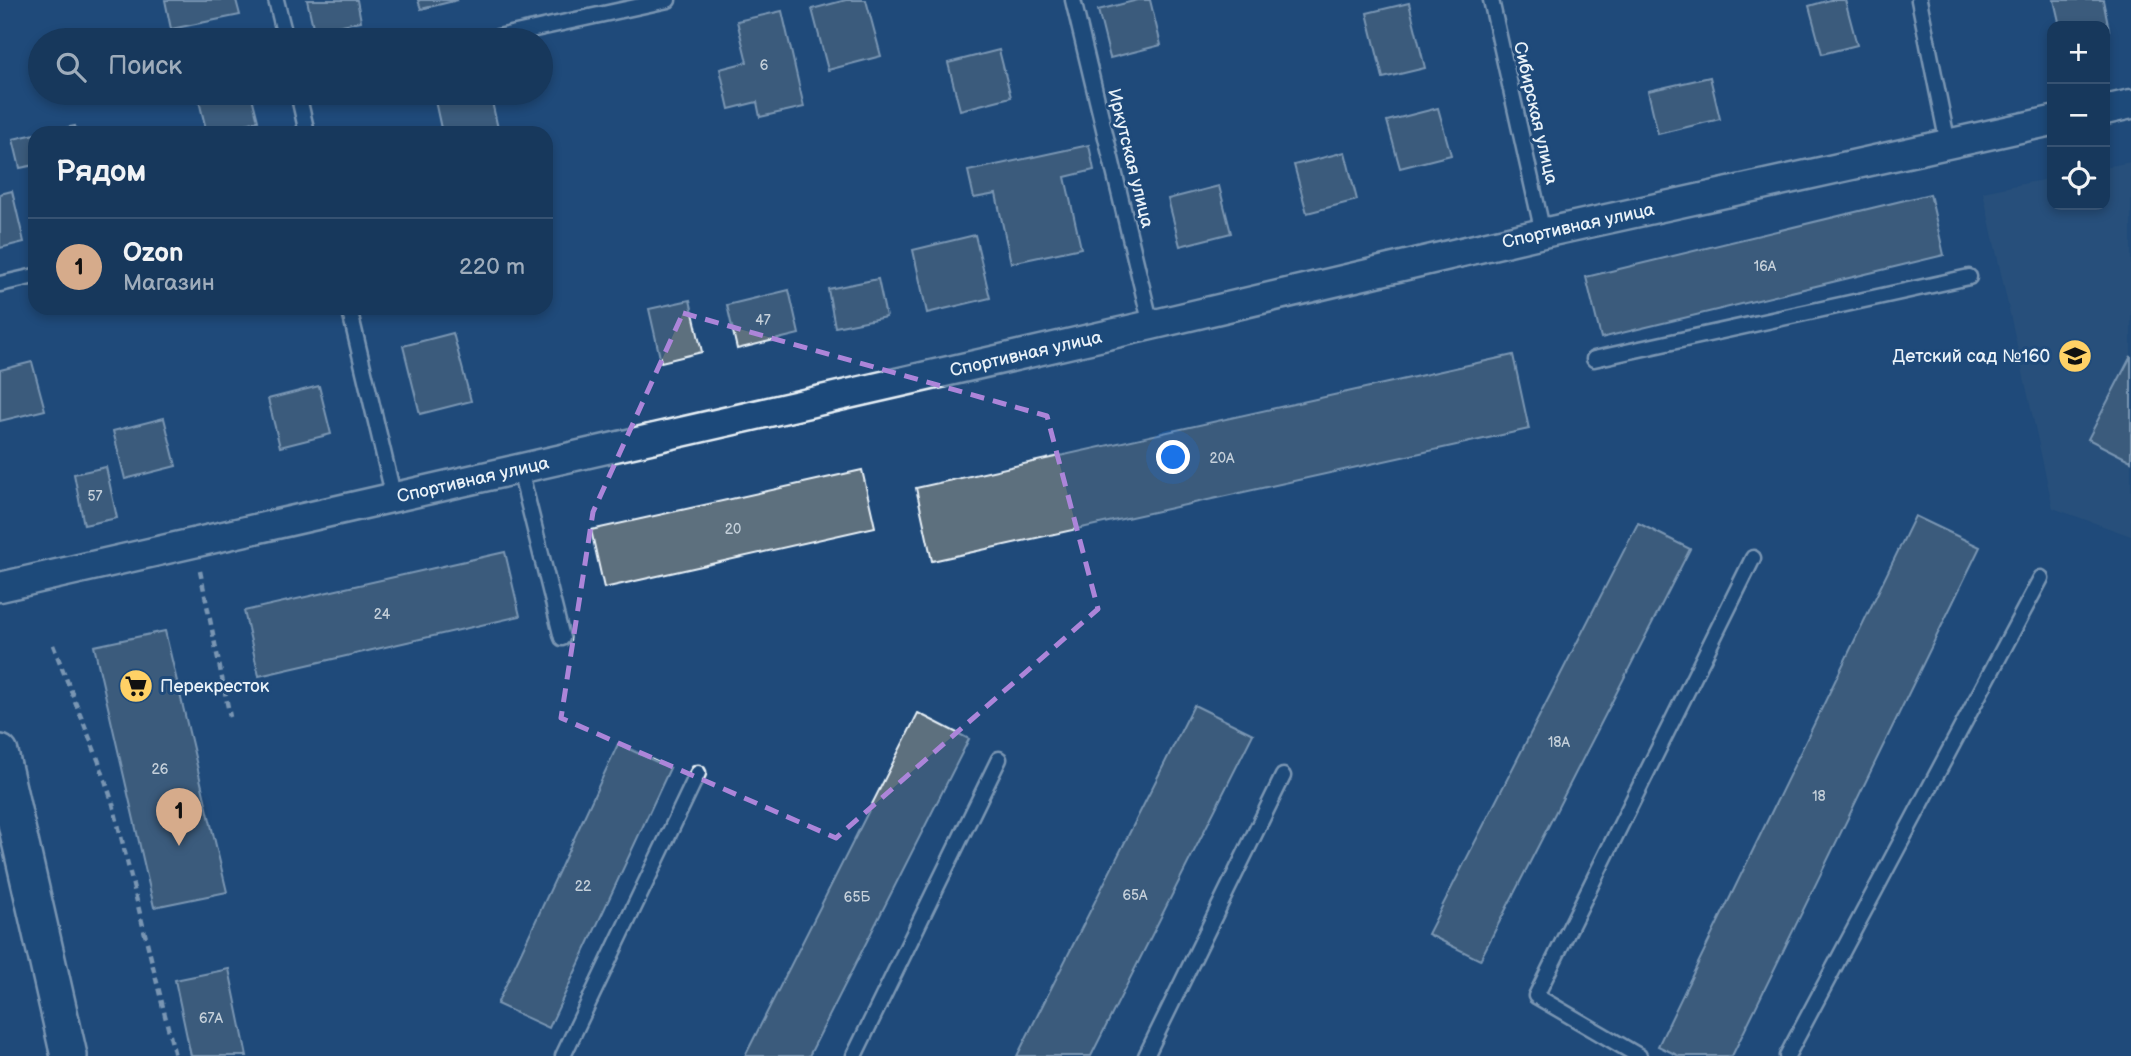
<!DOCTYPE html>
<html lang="ru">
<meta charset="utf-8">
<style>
body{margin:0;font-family:"Balsamiq Sans",sans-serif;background:#244365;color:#f1f3f6}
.controls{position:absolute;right:21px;top:21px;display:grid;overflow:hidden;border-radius:14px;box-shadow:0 4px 10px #0003}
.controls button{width:63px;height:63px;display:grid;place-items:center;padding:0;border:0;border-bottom:2px solid #365272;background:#17385c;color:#f1f3f6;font:35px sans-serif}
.you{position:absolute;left:1174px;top:458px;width:24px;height:24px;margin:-18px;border:5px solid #fff;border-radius:50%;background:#1a73e8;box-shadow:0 0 0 10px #1a73e833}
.badge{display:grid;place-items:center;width:46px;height:46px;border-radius:50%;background:#d6ab8b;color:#111;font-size:23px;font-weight:700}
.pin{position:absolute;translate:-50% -58px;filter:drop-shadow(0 2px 4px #0008)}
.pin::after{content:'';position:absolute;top:37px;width:24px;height:21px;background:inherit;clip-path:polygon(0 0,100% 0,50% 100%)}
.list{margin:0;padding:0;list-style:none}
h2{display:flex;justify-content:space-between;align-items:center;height:91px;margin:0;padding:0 28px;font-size:30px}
h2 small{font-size:23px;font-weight:400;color:#9eacbb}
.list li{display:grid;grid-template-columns:46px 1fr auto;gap:21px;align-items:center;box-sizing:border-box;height:98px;padding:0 28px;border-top:2px solid #365272}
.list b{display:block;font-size:26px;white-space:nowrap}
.list p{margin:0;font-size:23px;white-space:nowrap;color:#9eacbb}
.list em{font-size:23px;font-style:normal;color:#9eacbb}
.icon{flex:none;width:38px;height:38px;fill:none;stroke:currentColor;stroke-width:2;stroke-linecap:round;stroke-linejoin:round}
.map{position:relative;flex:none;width:2131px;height:1056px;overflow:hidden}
.search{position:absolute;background:#17385c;box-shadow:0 4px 10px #0003;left:28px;top:28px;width:525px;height:77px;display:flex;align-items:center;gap:18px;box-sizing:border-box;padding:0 24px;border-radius:38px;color:#9eacbb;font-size:26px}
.panel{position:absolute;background:#17385c;box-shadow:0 4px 10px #0003;left:28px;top:126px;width:525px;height:189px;border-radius:21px}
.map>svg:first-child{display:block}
.built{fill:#32557b}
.building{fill:#5d6f7e;stroke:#e8f1f8;stroke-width:2}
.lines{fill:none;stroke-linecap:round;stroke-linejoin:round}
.service-casing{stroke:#e8f1f8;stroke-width:19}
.minor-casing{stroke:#e8f1f8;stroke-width:33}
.tertiary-casing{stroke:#e8f1f8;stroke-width:40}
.path{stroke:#e8f1f8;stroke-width:4.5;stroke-dasharray:7 5;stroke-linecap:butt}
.service{stroke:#1f4a7a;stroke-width:14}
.minor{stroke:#1f4a7a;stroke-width:28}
.tertiary{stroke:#1f4a7a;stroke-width:35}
.marked{fill:none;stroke:#ac85d9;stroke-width:5;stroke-dasharray:14 9;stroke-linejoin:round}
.labels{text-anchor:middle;stroke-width:6;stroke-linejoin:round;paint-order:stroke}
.number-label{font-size:14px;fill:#c5d0da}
.street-label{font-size:18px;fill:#e8f1f8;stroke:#1f4a7a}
.poi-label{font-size:18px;fill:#e8f1f8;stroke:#1f4a7a;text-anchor:end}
</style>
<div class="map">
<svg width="2131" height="1056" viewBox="0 0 2131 1056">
<rect width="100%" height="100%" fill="#1f4a7a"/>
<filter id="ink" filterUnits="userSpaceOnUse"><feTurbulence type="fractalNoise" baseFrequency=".0143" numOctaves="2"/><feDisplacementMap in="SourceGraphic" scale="14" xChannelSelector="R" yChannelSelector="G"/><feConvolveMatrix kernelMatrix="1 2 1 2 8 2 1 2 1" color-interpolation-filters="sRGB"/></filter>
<g filter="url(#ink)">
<path class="built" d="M2131,162V536L2053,508L1983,192L2052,178V205H2105V167Z"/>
<g class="building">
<path d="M165,0H236L240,15L171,29Z"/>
<path d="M307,0H357L361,21L314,31Z"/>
<path d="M418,0H458L421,9Z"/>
<path d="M846,0H866L881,56L828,70L812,9Z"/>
<path d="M1138,0H1150L1161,45L1110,58L1098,10Z"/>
<path d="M1830,0H1845L1857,45L1822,54L1809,6Z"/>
<path d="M2054,0H2103L2109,30L2105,31V26H2060Z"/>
<path d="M1409,3L1425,68L1383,78L1367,13Z"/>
<path d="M782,11L804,107L760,117L757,102L729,109L720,69L747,62L737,21Z"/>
<path d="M999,50L1011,97L960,110L948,63Z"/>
<path d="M1710,77L1720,119L1658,134L1648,91Z"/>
<path d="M197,93H251L258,121L207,133Z"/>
<path d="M472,93H490L499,133H442L435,101Z"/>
<path d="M1438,108L1451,155L1400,168L1387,121Z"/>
<path d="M75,126L77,133H41Z"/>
<path d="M35,134V165L20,168L13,139Z"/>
<path d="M1089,145L1094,170L1065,177L1081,248L1011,263L996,194L974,198L968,171Z"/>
<path d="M1345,152L1357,200L1307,213L1294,165Z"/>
<path d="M1219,186L1231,233L1180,246L1168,199Z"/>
<path d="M12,191L24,242L0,248V194Z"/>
<path d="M1930,194L1944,255L1601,338L1586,277Z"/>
<path d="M975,235L990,298L927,313L913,250Z"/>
<path d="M878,279L886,317L835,327L828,289Z"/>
<path d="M789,290L799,334L737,349L727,305Z"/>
<path d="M690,300L702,352L661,362L649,309Z"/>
<path d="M453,333L471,401L420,414L403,346Z"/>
<path d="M1513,355L1529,429L932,561L916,488Z"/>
<path d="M2131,356V461L2088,439Z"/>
<path d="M32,362L45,410L0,421V370Z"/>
<path d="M319,386L331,434L280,447L268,399Z"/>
<path d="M164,418L176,466L125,479L113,431Z"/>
<path d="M106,467L117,518L84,525L74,474Z"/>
<path d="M862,470L875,527L604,588L591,530Z"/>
<path d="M1915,516L1980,547L1732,1056H1679L1658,1046Z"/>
<path d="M1638,523L1690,549L1480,960L1428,934Z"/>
<path d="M505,552L520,616L259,676L244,611Z"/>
<path d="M165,631L227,892L154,907L94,646Z"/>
<path d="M1194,705L1253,734L1091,1056H1017Z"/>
<path d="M918,713L969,739L809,1056H745Z"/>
<path d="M618,744L670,768L549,1028L497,1004Z"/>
<path d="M229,969L247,1056H191L175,980Z"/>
</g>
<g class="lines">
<g class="service-casing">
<g id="service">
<path d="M276,0L286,40"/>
<path d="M1073,0L1151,325"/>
<path d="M1491,0L1543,233"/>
<path d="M1919,0L1948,144"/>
<path d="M484,40L668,0"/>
<path d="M298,93L307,133"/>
<path d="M0,284L35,276"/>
<path d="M349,308L394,498"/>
<path d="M1594,359L1969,277"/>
<path d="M520,470L562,638"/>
<path d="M563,1056L698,773"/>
<path d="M854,1056L999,759"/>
<path d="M1146,1056L1283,776"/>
<path d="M1639,1056L1536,996L1753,558"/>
<path d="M1787,1056L2041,578"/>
</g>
</g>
<g class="minor-casing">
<g id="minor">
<path d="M2105,110L2131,104"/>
<path id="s1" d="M0,587L1151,325L1543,233L2052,121"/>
</g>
</g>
<g class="tertiary-casing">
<path id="tertiary" d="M0,753L69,1056"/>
</g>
<g class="path">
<path d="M200,571L230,717"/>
<path d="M53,645L99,762L113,804L175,1056"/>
</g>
<use href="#service" class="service"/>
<use href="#minor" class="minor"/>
<use href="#tertiary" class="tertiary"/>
</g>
</g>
<path d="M0 0H2131V1056H0ZM683,313L1047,416L1098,609L836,838L561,718L593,512Z" fill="#1f4a7a" fill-opacity=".55" fill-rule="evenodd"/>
<path class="marked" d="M683,313L1047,416L1098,609L836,838L561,718L593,512Z"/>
<defs>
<g id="school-disc" transform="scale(1.75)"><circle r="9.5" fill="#ffd166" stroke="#1f4a7a"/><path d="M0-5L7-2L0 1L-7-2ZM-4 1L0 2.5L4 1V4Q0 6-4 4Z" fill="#111"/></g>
<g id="supermarket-disc" transform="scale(1.75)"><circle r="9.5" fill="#ffd166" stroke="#1f4a7a"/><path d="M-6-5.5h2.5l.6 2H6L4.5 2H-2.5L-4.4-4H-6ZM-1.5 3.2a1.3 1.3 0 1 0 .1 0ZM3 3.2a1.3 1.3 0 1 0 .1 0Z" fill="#111"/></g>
</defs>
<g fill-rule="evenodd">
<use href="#school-disc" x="2075" y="356"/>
<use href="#supermarket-disc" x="136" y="686"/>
</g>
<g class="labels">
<g class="number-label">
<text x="764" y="70">6</text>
<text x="1765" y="271">16А</text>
<text x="763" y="325">47</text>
<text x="1222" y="463">20А</text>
<text x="95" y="501">57</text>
<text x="733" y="534">20</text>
<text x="382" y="619">24</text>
<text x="1559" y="747">18А</text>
<text x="160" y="774">26</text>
<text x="1819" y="801">18</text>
<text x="583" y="891">22</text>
<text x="1135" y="900">65А</text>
<text x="857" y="902">65Б</text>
<text x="211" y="1023">67А</text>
</g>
<g class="street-label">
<text transform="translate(1536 113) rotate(77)" y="6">Сибирская улица</text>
<text transform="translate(1131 158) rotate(76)" y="6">Иркутская улица</text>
<text dy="6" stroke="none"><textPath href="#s1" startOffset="1619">Спортивная улица</textPath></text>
<text dy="6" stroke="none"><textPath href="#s1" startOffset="1052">Спортивная улица</textPath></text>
<text dy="6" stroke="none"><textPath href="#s1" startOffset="485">Спортивная улица</textPath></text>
</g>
<g class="poi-label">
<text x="2050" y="362">Детский сад №160</text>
<text x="160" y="692" text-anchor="start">Перекресток</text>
</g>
</g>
</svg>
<div class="controls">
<button>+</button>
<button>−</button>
<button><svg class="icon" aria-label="locate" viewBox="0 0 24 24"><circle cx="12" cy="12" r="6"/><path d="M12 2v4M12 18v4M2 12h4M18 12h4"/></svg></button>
</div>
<div class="you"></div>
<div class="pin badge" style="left:179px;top:846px">1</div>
<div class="search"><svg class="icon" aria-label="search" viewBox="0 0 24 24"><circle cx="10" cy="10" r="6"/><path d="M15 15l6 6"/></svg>Поиск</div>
<section class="panel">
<h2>Рядом<small></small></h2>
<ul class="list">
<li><span class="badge">1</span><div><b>Ozon</b><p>Магазин</p></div><em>220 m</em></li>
</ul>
</section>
</div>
